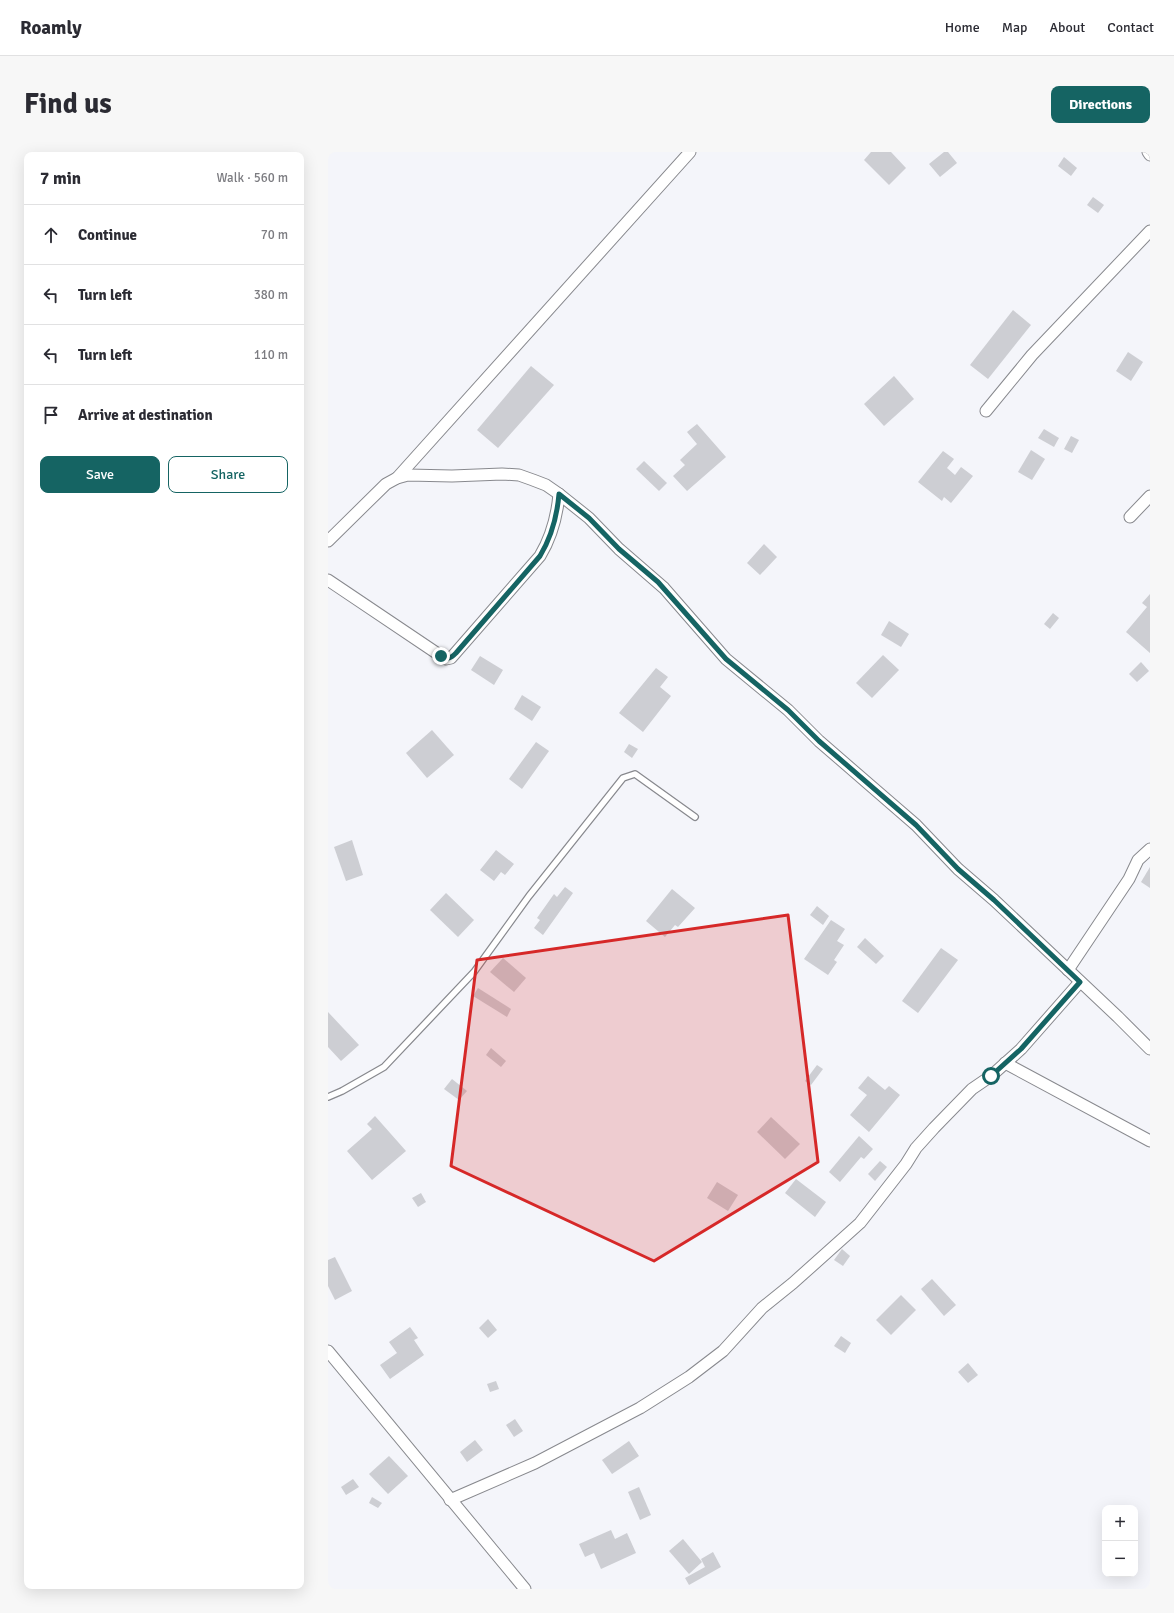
<!DOCTYPE html>
<meta charset="utf-8">
<style>
body{margin:0;font-family:Signika,sans-serif;background:#f7f7f7;color:#2b2b33}
.controls{position:absolute;right:12px;bottom:12px;display:grid;overflow:hidden;border-radius:8px;box-shadow:0 4px 16px #0002}
.controls button{width:36px;height:36px;display:grid;place-items:center;padding:0;border:0;border-bottom:1px solid #e1e1e2;background:#fff;color:#2b2b33;font:20px sans-serif}
.stop{position:absolute;width:12px;height:12px;margin:-9px;border:3px solid #156463;border-radius:50%;background:#fff}
.stop.end{background:#156463;border-color:#fff;box-shadow:0 1px 4px #0008}
.list{margin:0;padding:0;list-style:none}
h2{display:flex;justify-content:space-between;align-items:center;height:52px;margin:0;padding:0 16px;font-size:17px}
h2 small{font-size:13px;font-weight:400;color:#7c7c81}
.list li{display:grid;grid-template-columns:26px 1fr auto;gap:12px;align-items:center;box-sizing:border-box;height:60px;padding:0 16px;border-top:1px solid #e1e1e2}
.list b{display:block;font-size:15px;white-space:nowrap}
.list em{font-size:13px;font-style:normal;color:#7c7c81}
.actions{display:flex;gap:8px;padding:12px 16px}
.actions a{flex:1;padding:9px 0;border:1px solid #156463;border-radius:8px;text-align:center;font-size:14px;color:#156463}
.actions .main{background:#156463;color:#fff}
.icon{flex:none;width:22px;height:22px;fill:none;stroke:currentColor;stroke-width:2;stroke-linecap:round;stroke-linejoin:round}
.map{position:relative;flex:none;width:822px;height:1437px;overflow:hidden;border-radius:8px}
header{display:flex;align-items:center;gap:24px;box-sizing:border-box;height:56px;padding:0 20px;background:#fff;border-bottom:1px solid #e1e1e2}
header strong{font-size:19px}
nav{display:flex;gap:22px;margin-inline-start:auto;font-size:14px}
.intro{display:flex;align-items:center;justify-content:space-between;box-sizing:border-box;height:96px;padding:0 24px}
h1{margin:0;font-size:28px}
.button{padding:10px 18px;border-radius:8px;background:#156463;color:#fff;font-size:14px;font-weight:700}
main{display:flex;gap:24px;padding:0 24px}
aside{flex:1;background:#fff;border-radius:8px;box-shadow:0 4px 16px #0002}
.map>svg:first-child{display:block}
.building{fill:#cdced3}
.lines{fill:none;stroke-linecap:round;stroke-linejoin:round}
.service-casing{stroke:#88898e;stroke-width:8}
.minor-casing{stroke:#88898e;stroke-width:13}
.service{stroke:#fff;stroke-width:5.5}
.minor{stroke:#fff;stroke-width:11}
.route{stroke:#156463;stroke-width:5}
.marked{fill:#d62828;fill-opacity:0.2;stroke:#d62828;stroke-width:3;stroke-linejoin:round}
</style>
<header>
<strong>Roamly</strong>
<nav><a>Home</a><a>Map</a><a>About</a><a>Contact</a></nav>
</header>
<div class="intro"><h1>Find us</h1><a class="button">Directions</a></div>
<main>
<aside>
<h2>7 min<small>Walk · 560 m</small></h2>
<ul class="list">
<li><svg class="icon" aria-label="ahead" viewBox="0 0 24 24"><path d="M12 20V5M6 11l6-6 6 6"/></svg><div><b>Continue</b></div><em>70 m</em></li>
<li><svg class="icon" aria-label="left" viewBox="0 0 24 24"><path d="M17 20v-9H6M10 6l-5 5 5 5"/></svg><div><b>Turn left</b></div><em>380 m</em></li>
<li><svg class="icon" aria-label="left" viewBox="0 0 24 24"><path d="M17 20v-9H6M10 6l-5 5 5 5"/></svg><div><b>Turn left</b></div><em>110 m</em></li>
<li><svg class="icon" aria-label="arrive" viewBox="0 0 24 24"><path d="M6 21V4h12l-3 4 3 4H6"/></svg><div><b>Arrive at destination</b></div></li>
</ul>
<div class="actions"><a class="main">Save</a><a>Share</a></div>
</aside>
<div class="map">
<svg width="822" height="1437" viewBox="0 0 822 1437">
<rect width="100%" height="100%" fill="#f4f5fa"/>
<g class="building">
<path d="M543,0H563L578,16L561,33L536,8Z"/>
<path d="M616,0H620L629,11L612,25L601,12Z"/>
<path d="M736,5L749,16L743,24L730,14Z"/>
<path d="M765,45L776,53L770,61L759,53Z"/>
<path d="M685,158L703,173L660,227L642,213Z"/>
<path d="M800,200L815,210L803,229L788,219Z"/>
<path d="M203,214L226,233L170,296L149,278Z"/>
<path d="M566,224L586,247L556,274L536,252Z"/>
<path d="M369,272L398,305L359,339L345,324L357,313L352,308L369,292L359,280Z"/>
<path d="M716,277L731,286L726,295L710,286Z"/>
<path d="M743,284L751,288L744,301L736,297Z"/>
<path d="M703,298L717,307L704,328L690,320Z"/>
<path d="M615,299L626,307L619,316L627,323L633,315L645,324L623,351L616,345L614,349L590,330Z"/>
<path d="M316,309L339,331L331,339L308,317Z"/>
<path d="M436,392L449,405L432,423L419,411Z"/>
<path d="M822,442V501L798,480L819,455L814,451Z"/>
<path d="M725,461L731,466L722,477L716,472Z"/>
<path d="M561,469L581,482L573,495L553,483Z"/>
<path d="M555,503L571,518L544,546L528,531Z"/>
<path d="M152,504L175,518L166,533L143,518Z"/>
<path d="M813,510L821,519L809,530L801,522Z"/>
<path d="M328,516L340,525L332,535L343,544L315,580L291,561Z"/>
<path d="M194,543L213,555L204,569L186,557Z"/>
<path d="M104,578L126,603L99,626L78,601Z"/>
<path d="M208,590L221,599L194,637L181,627Z"/>
<path d="M301,592L310,597L304,606L296,600Z"/>
<path d="M24,688L35,723L18,729L6,695Z"/>
<path d="M168,698L186,712L177,723L173,720L166,729L152,718Z"/>
<path d="M822,715V736L813,730Z"/>
<path d="M237,735L245,741L215,783L206,776L212,768L209,766L226,742L229,745Z"/>
<path d="M344,737L367,756L350,775L347,773L337,785L318,769Z"/>
<path d="M118,741L146,768L130,785L102,758Z"/>
<path d="M489,754L501,764L495,773L482,763Z"/>
<path d="M503,768L517,777L509,789L516,793L506,808L509,810L500,823L476,807Z"/>
<path d="M537,786L556,804L548,812L529,795Z"/>
<path d="M613,796L630,808L590,861L574,849Z"/>
<path d="M175,806L198,826L186,840L162,820Z"/>
<path d="M150,836L183,857L179,865L145,844Z"/>
<path d="M0,860L31,893L13,909L0,895Z"/>
<path d="M163,896L178,909L173,915L158,903Z"/>
<path d="M489,913L495,917L483,933L477,929Z"/>
<path d="M540,924L557,938L561,934L572,943L541,980L522,963L539,943L530,936Z"/>
<path d="M124,927L139,939L131,948L116,937Z"/>
<path d="M47,964L78,999L44,1028L19,999L44,977L39,972Z"/>
<path d="M443,965L472,992L457,1007L429,980Z"/>
<path d="M531,984L545,997L536,1007L533,1005L512,1030L501,1020Z"/>
<path d="M552,1009L559,1015L547,1029L540,1022Z"/>
<path d="M468,1027L498,1050L487,1065L457,1041Z"/>
<path d="M389,1030L410,1043L400,1059L379,1046Z"/>
<path d="M93,1041L98,1050L90,1055L84,1046Z"/>
<path d="M514,1097L522,1104L515,1114L506,1108Z"/>
<path d="M7,1105L24,1139L7,1148L0,1134V1108Z"/>
<path d="M604,1127L628,1153L616,1164L593,1137Z"/>
<path d="M573,1143L588,1158L563,1183L548,1168Z"/>
<path d="M160,1167L169,1178L160,1186L151,1176Z"/>
<path d="M82,1175L90,1186L86,1188L96,1203L62,1227L52,1213L69,1201L61,1190Z"/>
<path d="M513,1184L523,1191L517,1201L506,1194Z"/>
<path d="M640,1211L650,1223L640,1231L630,1220Z"/>
<path d="M168,1229L171,1237L162,1240L159,1232Z"/>
<path d="M187,1267L195,1279L186,1285L178,1273Z"/>
<path d="M147,1288L155,1298L139,1310L132,1300Z"/>
<path d="M301,1289L311,1304L284,1322L274,1308Z"/>
<path d="M61,1304L80,1324L60,1342L41,1322Z"/>
<path d="M25,1327L31,1335L18,1343L13,1335Z"/>
<path d="M311,1335L323,1363L312,1368L300,1340Z"/>
<path d="M44,1345L54,1351L50,1356L41,1351Z"/>
<path d="M283,1378L287,1387L299,1381L308,1401L273,1417L266,1401L257,1405L251,1392Z"/>
<path d="M355,1387L374,1410L361,1422L341,1399Z"/>
<path d="M385,1400L393,1415L361,1433L357,1426L377,1415L373,1407Z"/>
</g>
<g class="lines">
<g class="service-casing">
<path id="service" d="M0,945L14,939L56,915L146,820L201,744L295,626L307,622L367,665"/>
</g>
<g class="minor-casing">
<g id="minor">
<path d="M820,0L822,3"/>
<path d="M658,259L704,203L822,79"/>
<path d="M69,326L362,0"/>
<path d="M802,365L822,344"/>
<path d="M0,389L58,332L69,326L80,323L124,324L174,322L191,323L205,328L218,333L231,342L261,366L291,397L336,436L398,507L460,558L491,589L588,673L630,717L666,748L790,865L822,897"/>
<path d="M0,428L113,504L118,507L123,506L212,404C224,384 229,365 231,342"/>
<path d="M740,818L801,727L810,708L822,697"/>
<path d="M677,911L822,989"/>
<path d="M0,1199L197,1437"/>
<path d="M122,1348L207,1311L312,1256L361,1225L395,1199L434,1156L465,1131L532,1071L578,1012L588,996L606,976L644,937L663,924L693,897L752,830"/>
</g>
</g>
<use href="#service" class="service"/>
<use href="#minor" class="minor"/>
</g>
<g class="lines">
<path class="route" d="M113,504C120,508 123,506 128,501L212,404C224,384 229,365 231,342L261,366L291,397L330,430L398,507L460,558L491,589L588,673L630,717L666,748L752,830L693,897L663,924"/>
</g>
<path class="marked" d="M460,763L490,1010L326,1109L123,1014L149,808Z"/>
</svg>
<div class="controls">
<button>+</button>
<button>−</button>
</div>
<div class="stop" style="left:663px;top:924px"></div>
<div class="stop end" style="left:113px;top:504px"></div>
</div>
</main>
